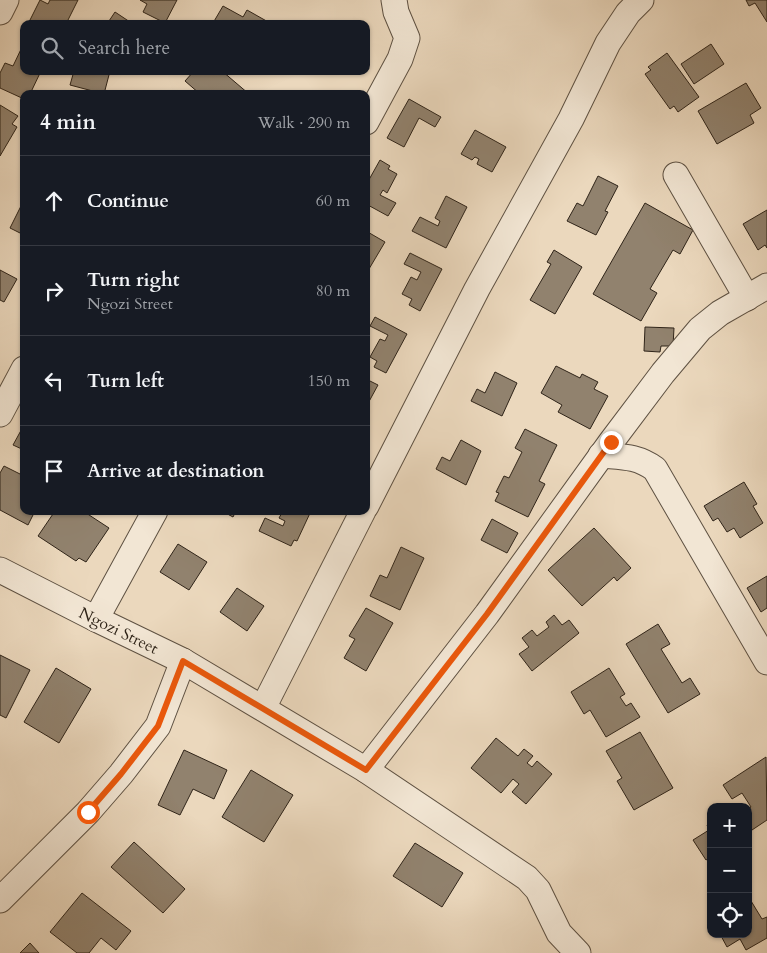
<!DOCTYPE html>
<meta charset="utf-8">
<style>
body{margin:0;font-family:Cardo,serif;background:#20242c;color:#f1f3f6}
.controls{position:absolute;right:15px;bottom:15px;display:grid;overflow:hidden;border-radius:10px;box-shadow:0 1px 4px #0004}
.controls button{width:45px;height:45px;display:grid;place-items:center;padding:0;border:0;border-bottom:1px solid #363941;background:#171b24;color:#f1f3f6;font:25px sans-serif}
.stop{position:absolute;width:15px;height:15px;margin:-11px;border:4px solid #ea580c;border-radius:50%;background:#fff}
.stop.end{background:#ea580c;border-color:#fff;box-shadow:0 1px 5px #0008}
.list{margin:0;padding:0;list-style:none}
h2{display:flex;justify-content:space-between;align-items:center;height:65px;margin:0;padding:0 20px;font-size:21px}
h2 small{font-size:16px;font-weight:400;color:#9ea1a6}
.list li{display:grid;grid-template-columns:32px 1fr auto;gap:15px;align-items:center;box-sizing:border-box;height:90px;padding:0 20px;border-top:1px solid #363941}
.list b{display:block;font-size:19px;white-space:nowrap}
.list p{margin:0;font-size:16px;white-space:nowrap;color:#9ea1a6}
.list em{font-size:16px;font-style:normal;color:#9ea1a6}
.icon{flex:none;width:28px;height:28px;fill:none;stroke:currentColor;stroke-width:2;stroke-linecap:round;stroke-linejoin:round}
.map{position:relative;flex:none;width:767px;height:953px;overflow:hidden}
.search{position:absolute;background:#171b24;box-shadow:0 1px 4px #0004;left:20px;top:20px;width:350px;height:55px;display:flex;align-items:center;gap:12px;box-sizing:border-box;padding:0 18px;border-radius:10px;color:#9ea1a6;font-size:19px}
.panel{position:absolute;background:#171b24;box-shadow:0 1px 4px #0004;left:20px;top:90px;width:350px;height:425px;border-radius:10px}
.map>svg:first-child{display:block}
.building{fill:#91826e;stroke:#2f2419}
.lines{fill:none;stroke-linecap:round;stroke-linejoin:round}
.minor-casing{stroke:#5e5142;stroke-width:27}
.minor{stroke:#f2e6d4;stroke-width:25}
.route{stroke:#ea580c;stroke-width:6}
.labels{text-anchor:middle;stroke-width:4.5;stroke-linejoin:round;paint-order:stroke}
.street-label{font-size:16px;fill:#2f2419;stroke:#f2e6d4}
</style>
<div class="map">
<svg width="767" height="953" viewBox="0 0 767 953">
<rect width="100%" height="100%" fill="#ebd8bd"/>
<filter id="stains"><feTurbulence type="fractalNoise" baseFrequency=".004" numOctaves="4"/><feColorMatrix values="0 0 0 0 .2 0 0 0 0 .09 0 0 0 0 .02 0 0 0 .5 -.17"/></filter>
<radialGradient id="worn" r=".72"><stop offset=".6" stop-color="#630" stop-opacity="0"/><stop offset="1" stop-color="#630" stop-opacity=".3"/></radialGradient>
<g class="building">
<path d="M40,0L48,4L50,0H78L66,24H28Z"/>
<path d="M140,0H177L165,23L143,12L147,4Z"/>
<path d="M746,0H767V22L755,3L749,6Z"/>
<path d="M223,6L243,17L247,10L270,23L215,24L213,23Z"/>
<path d="M115,12L133,24H107Z"/>
<path d="M24,43V71H41L30,94H24V99L0,88V73L5,63L13,66Z"/>
<path d="M711,44L724,64L694,84L681,64Z"/>
<path d="M667,53L699,97L678,112L674,106L670,109L645,74L651,70L648,67Z"/>
<path d="M74,71H110L104,94L70,85Z"/>
<path d="M194,71H222L249,94H200L185,81Z"/>
<path d="M746,83L761,108L750,115L754,123L717,144L698,111Z"/>
<path d="M409,99L441,117L435,127L419,118L404,147L387,138Z"/>
<path d="M0,105L18,116L12,124L17,127L0,156Z"/>
<path d="M475,130L506,147L492,172L477,164L479,159L475,157L472,160L461,154Z"/>
<path d="M380,160L390,166L388,169L397,174L387,193L383,190L380,195L396,203L388,216L366,204V185Z"/>
<path d="M598,176L618,186L605,211L608,212L596,235L567,221L577,203L583,206Z"/>
<path d="M446,196L467,207L446,248L412,231L420,217L438,226L440,221L435,218Z"/>
<path d="M24,200V235L10,228Z"/>
<path d="M645,203L693,230L680,254L673,250L650,289L657,293L641,321L593,294Z"/>
<path d="M767,210V248L765,245L758,250L743,224Z"/>
<path d="M366,231L385,242L366,274Z"/>
<path d="M554,250L582,267L555,314L530,300L551,264L547,262Z"/>
<path d="M410,253L442,269L420,311L409,305L412,299L402,294L411,277L417,280L421,272L404,264Z"/>
<path d="M0,270L17,279L4,302L0,300Z"/>
<path d="M375,317L407,334L386,373L374,367L377,361L370,357L380,339L385,341L388,335L370,326Z"/>
<path d="M645,327L674,328L673,346H661L660,352L644,351Z"/>
<path d="M556,366L580,378L582,374L598,382L594,389L608,396L590,429L558,412L562,405L541,393Z"/>
<path d="M495,372L517,383L502,416L471,401L477,389L485,393Z"/>
<path d="M366,379L378,385L366,407Z"/>
<path d="M24,425V450L13,445Z"/>
<path d="M525,429L557,445L539,481L545,484L528,517L495,501L499,493L496,492L504,476L509,478L522,452L515,448Z"/>
<path d="M461,440L481,451L466,485L436,469L442,457L450,461Z"/>
<path d="M4,466L24,476V511H35L28,525L0,510V473Z"/>
<path d="M744,482L757,504L753,506L763,523L740,538L734,528L727,532L718,518L713,521L704,506Z"/>
<path d="M55,511H83L109,528L86,562L79,558L76,561L38,536Z"/>
<path d="M222,511H236L233,517Z"/>
<path d="M283,511H311L297,541L294,540L291,546L259,531L265,518L283,526L285,521L279,518Z"/>
<path d="M492,519L518,533L507,553L481,540Z"/>
<path d="M594,528L631,568L617,581L614,577L582,606L548,570Z"/>
<path d="M178,544L207,562L189,590L160,572Z"/>
<path d="M401,547L424,558L400,610L370,596L380,575L387,578Z"/>
<path d="M767,576V608L761,612L747,588Z"/>
<path d="M237,588L264,606L247,631L220,612Z"/>
<path d="M366,608L393,623L366,671L344,658L355,639L349,636Z"/>
<path d="M554,615L562,625L569,620L579,633L532,671L519,654L529,647L522,638L532,630L537,636L549,627L546,622Z"/>
<path d="M658,624L670,644L661,649L682,683L690,678L700,694L668,713L626,644Z"/>
<path d="M0,655L30,670L6,718L0,715Z"/>
<path d="M56,668L91,689L59,743L24,722Z"/>
<path d="M609,668L625,694L620,697L626,706L631,703L640,717L606,737L590,710L584,714L571,692Z"/>
<path d="M640,732L673,788L634,810L617,781L622,778L606,751Z"/>
<path d="M496,738L518,756L524,749L533,756L527,763L532,767L537,761L552,774L526,804L512,792L519,784L513,779L501,793L471,768Z"/>
<path d="M184,750L227,770L214,799L193,789L180,815L158,805Z"/>
<path d="M766,757L767,820L749,832L748,809L751,807L742,793L732,799L723,785Z"/>
<path d="M251,770L293,795L264,842L222,817Z"/>
<path d="M711,823V857L706,860L693,840L709,830L707,825Z"/>
<path d="M134,842L185,889L163,913L111,867Z"/>
<path d="M415,843L463,873L442,907L393,876Z"/>
<path d="M82,893L131,931L116,950L101,938L89,953H77L50,932Z"/>
<path d="M748,896L762,919L767,917V938L746,950L740,939L727,947L720,934H748Z"/>
<path d="M30,943L39,953H20Z"/>
</g>
<g class="lines">
<g class="minor-casing">
<g id="minor">
<path d="M0,12L6,0"/>
<path d="M366,122L400,59L407,38L396,12L394,0"/>
<path d="M676,175L747,298"/>
<path d="M0,414L24,369"/>
<path d="M601,455C623,457 637,456 655,469L767,662"/>
<path d="M366,506L477,289L571,119L608,43L628,13L641,0"/>
<path d="M0,570L96,619L183,661L366,770L527,878L538,890L559,933L578,953"/>
<path d="M96,619L155,511"/>
<path d="M263,708L363,511"/>
<path d="M366,770L487,614L611,442L663,373L700,329L720,313L767,286"/>
<path d="M0,900L88,812L121,774L158,726L183,661"/>
</g>
</g>
<use href="#minor" class="minor"/>
</g>
<g class="lines">
<path class="route" d="M88,812L121,774L158,726L183,661L366,770L487,614L611,442"/>
</g>
<g class="labels">
<g class="street-label">
<text transform="translate(119 630) rotate(26)" y="6">Ngozi Street</text>
</g>
</g>
<rect width="100%" height="100%" filter="url(#stains)"/>
<rect width="100%" height="100%" fill="url(#worn)"/>
</svg>
<div class="controls">
<button>+</button>
<button>−</button>
<button><svg class="icon" aria-label="locate" viewBox="0 0 24 24"><circle cx="12" cy="12" r="6"/><path d="M12 2v4M12 18v4M2 12h4M18 12h4"/></svg></button>
</div>
<div class="stop" style="left:88px;top:812px"></div>
<div class="stop end" style="left:611px;top:442px"></div>
<div class="search"><svg class="icon" aria-label="search" viewBox="0 0 24 24"><circle cx="10" cy="10" r="6"/><path d="M15 15l6 6"/></svg>Search here</div>
<section class="panel">
<h2>4 min<small>Walk · 290 m</small></h2>
<ul class="list">
<li><svg class="icon" aria-label="ahead" viewBox="0 0 24 24"><path d="M12 20V5M6 11l6-6 6 6"/></svg><div><b>Continue</b></div><em>60 m</em></li>
<li><svg class="icon" aria-label="right" viewBox="0 0 24 24"><path d="M7 20v-9h11M14 6l5 5-5 5"/></svg><div><b>Turn right</b><p>Ngozi Street</p></div><em>80 m</em></li>
<li><svg class="icon" aria-label="left" viewBox="0 0 24 24"><path d="M17 20v-9H6M10 6l-5 5 5 5"/></svg><div><b>Turn left</b></div><em>150 m</em></li>
<li><svg class="icon" aria-label="arrive" viewBox="0 0 24 24"><path d="M6 21V4h12l-3 4 3 4H6"/></svg><div><b>Arrive at destination</b></div></li>
</ul>
</section>
</div>
